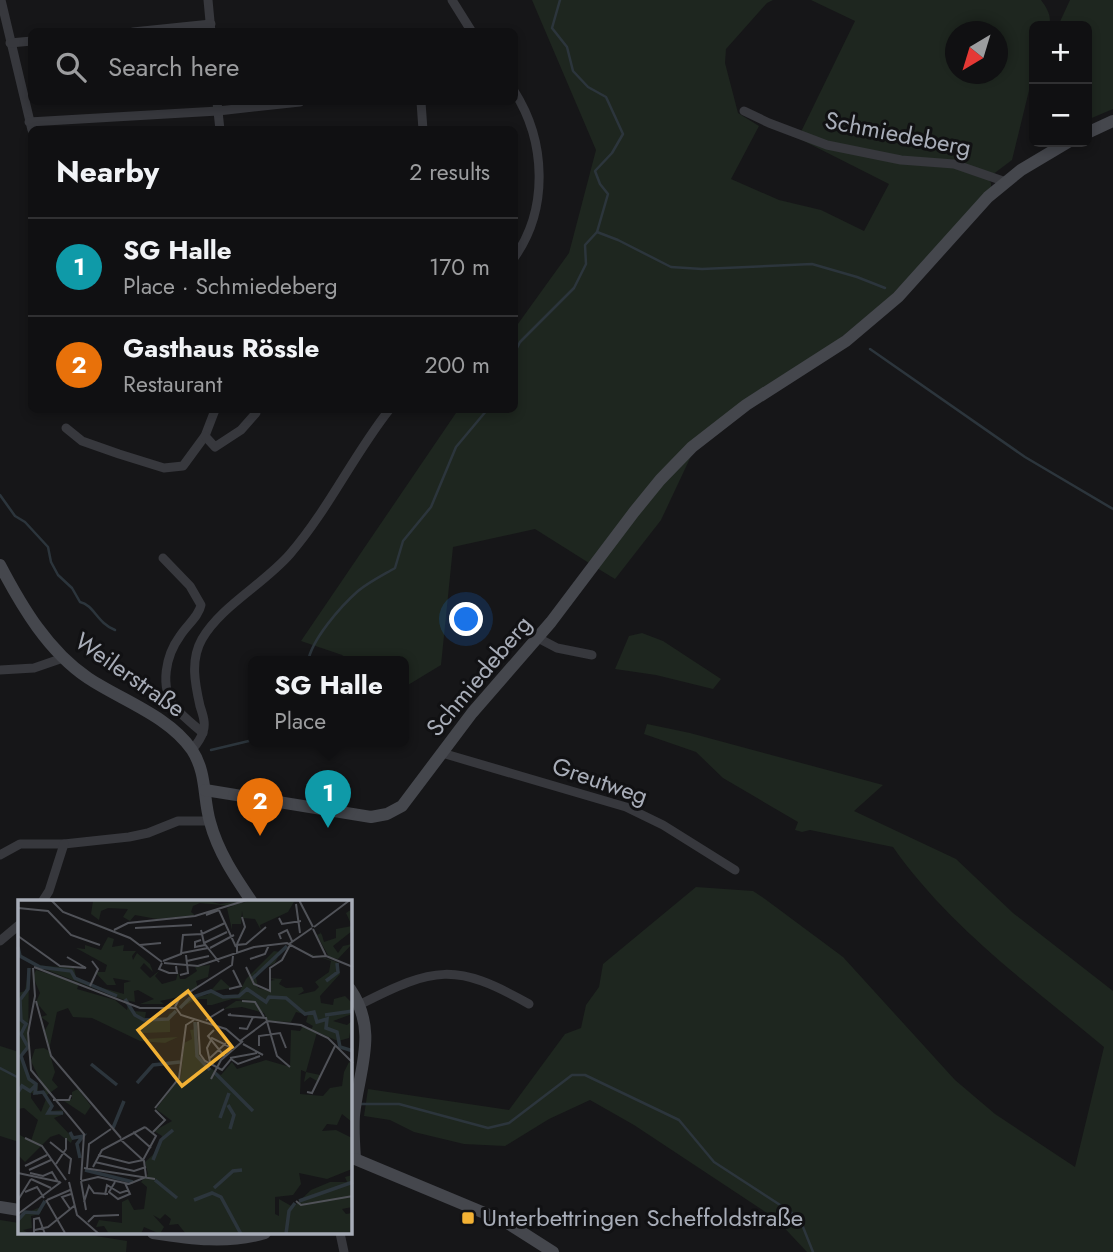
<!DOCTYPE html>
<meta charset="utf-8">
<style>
body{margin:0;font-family:Jost,sans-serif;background:#19191b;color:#f1f3f6}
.controls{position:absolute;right:21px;top:21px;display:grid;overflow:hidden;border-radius:10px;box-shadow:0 4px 10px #0003}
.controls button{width:63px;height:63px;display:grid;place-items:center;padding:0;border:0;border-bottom:2px solid #303032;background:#101012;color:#f1f3f6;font:35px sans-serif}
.compass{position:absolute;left:945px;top:21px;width:63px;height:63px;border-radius:50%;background:#101012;box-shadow:0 4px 10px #0003;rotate:218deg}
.you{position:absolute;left:467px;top:620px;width:24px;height:24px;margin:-18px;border:5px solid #fff;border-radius:50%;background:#1a73e8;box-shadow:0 0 0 10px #1a73e833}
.badge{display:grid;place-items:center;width:46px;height:46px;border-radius:50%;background:#0f766e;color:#fff;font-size:23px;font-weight:700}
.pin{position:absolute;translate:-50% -58px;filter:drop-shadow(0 2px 4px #0008)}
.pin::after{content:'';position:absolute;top:37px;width:24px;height:21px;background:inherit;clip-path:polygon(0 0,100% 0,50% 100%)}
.popup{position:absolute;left:248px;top:656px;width:161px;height:91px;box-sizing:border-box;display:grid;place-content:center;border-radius:10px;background:#101012;filter:drop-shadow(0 2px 5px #0005);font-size:23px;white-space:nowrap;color:#9c9d9f}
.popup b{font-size:26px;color:#f1f3f6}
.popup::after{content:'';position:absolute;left:50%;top:100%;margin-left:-14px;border:14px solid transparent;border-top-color:#101012}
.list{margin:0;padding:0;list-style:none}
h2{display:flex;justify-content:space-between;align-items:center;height:91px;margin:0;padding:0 28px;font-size:30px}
h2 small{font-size:23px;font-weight:400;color:#9c9d9f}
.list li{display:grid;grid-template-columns:46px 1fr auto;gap:21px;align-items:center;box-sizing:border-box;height:98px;padding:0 28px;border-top:2px solid #303032}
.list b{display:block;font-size:26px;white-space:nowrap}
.list p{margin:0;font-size:23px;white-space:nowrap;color:#9c9d9f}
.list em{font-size:23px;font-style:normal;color:#9c9d9f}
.icon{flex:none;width:38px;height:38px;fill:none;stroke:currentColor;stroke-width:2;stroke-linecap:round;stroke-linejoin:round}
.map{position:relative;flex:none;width:1113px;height:1252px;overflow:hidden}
.search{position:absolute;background:#101012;box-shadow:0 4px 10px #0003;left:28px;top:28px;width:490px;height:77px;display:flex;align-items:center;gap:18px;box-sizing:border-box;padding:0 24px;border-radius:10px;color:#9c9d9f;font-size:26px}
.panel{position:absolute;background:#101012;box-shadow:0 4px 10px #0003;left:28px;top:126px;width:490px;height:287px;border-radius:10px}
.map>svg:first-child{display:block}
.green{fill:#1e261f;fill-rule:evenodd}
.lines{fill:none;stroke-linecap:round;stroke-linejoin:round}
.stream{stroke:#2c353c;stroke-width:2.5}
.street{stroke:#37383d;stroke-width:9}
.secondary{stroke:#45474d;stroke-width:12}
.poi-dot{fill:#f2b134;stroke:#111113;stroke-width:2.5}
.labels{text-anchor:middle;stroke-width:6;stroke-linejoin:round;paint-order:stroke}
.street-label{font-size:24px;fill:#a8adb8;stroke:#111113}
.poi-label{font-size:24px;fill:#a8adb8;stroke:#111113;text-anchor:start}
.inset-river{fill:none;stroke:#2c353c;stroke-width:3.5}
.inset-road{fill:none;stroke:#505258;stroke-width:2}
.view{fill:#f2b134;fill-opacity:0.15;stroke:#f2b134;stroke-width:3.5}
.inset-edge{fill:none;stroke:#a8adb8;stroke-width:3.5}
</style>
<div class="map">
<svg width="1113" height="1252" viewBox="0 0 1113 1252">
<rect width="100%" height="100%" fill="#161618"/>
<g class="green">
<path d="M532,0H773L767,3L726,49L725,63L738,113L759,126L731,179L779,200L821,210L864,231L889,184L798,138L855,21L811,0H1041C1047,8 1052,16 1049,26H1034V70L1012,160L988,178L991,183V188L892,295L838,340L754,393L695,438L589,563L535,529L453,547L441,665L403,688V662H351L342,655L301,641L458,410H514L515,328L569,253L596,150ZM956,32H998V74H956Z"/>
<path d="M1070,0H1113V109L1087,120V26H1058Z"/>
<path d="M692,454L661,520L615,579L597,568L662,484Z"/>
<path d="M642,633L663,641L721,679L713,689L656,675L615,669L629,636Z"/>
<path d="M647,724L690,733L883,785L854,811L956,859L1013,913L1113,991V1252H807L776,1219L634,1125L590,1100L549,1119L505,1146L464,1144L414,1132L390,1120L364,1116L368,1089L509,1110L565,1034L581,1028L586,1005L599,987L603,964L696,887L753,891L765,899L843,957L955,1080L995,1114L1075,1167L1104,1047C1030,985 949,927 893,847L810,830L802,832L795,830L798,822L723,778L696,752L644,734Z"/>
<path d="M0,1046L19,1052V1142L0,1136Z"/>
<path d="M0,1220L19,1223V1233H77L127,1241L126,1252H0Z"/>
</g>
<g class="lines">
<g class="stream">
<path d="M597,232L618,240L671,267L702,269L812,264L857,277L885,288"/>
<path d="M870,349L1025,457L1113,509"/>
<path d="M514,354L520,342L574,288L586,264L585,245L597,232L608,194L600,184L595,171L612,153L623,134L606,97L588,87L573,71L567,47L552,28L560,0"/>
<path d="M0,495L15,516L25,522L48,547L51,562L58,575L72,588L80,602C94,605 97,623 115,630"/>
<path d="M308,662C311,640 341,606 358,591C369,582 383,575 395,568L403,541L431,507L456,447L487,410"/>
<path d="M211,750L253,740"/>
<path d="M0,1068L19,1078"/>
<path d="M360,1104H399L488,1128L509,1123L572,1075H585L679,1120L714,1162L791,1212L803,1227L813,1252"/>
</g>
<g class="street">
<path d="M1,0L32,130"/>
<path d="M208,0L211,32"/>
<path d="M452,0L472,32"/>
<path d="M133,32L211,24"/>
<path d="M10,43L32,41"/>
<path d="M514,91C546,141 549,209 514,258"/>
<path d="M217,102L220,130"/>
<path d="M421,102L423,130"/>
<path d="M744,111L769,123L827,145L901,160L954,164L1006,182"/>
<path d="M29,122L218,111L300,102"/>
<path d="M66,428L82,441L119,454L164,468L183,466L205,436L215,410"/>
<path d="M205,436L215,447L241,430L256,413"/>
<path d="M163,558L190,586L201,605C199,616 186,626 180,636C166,655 159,687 175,707C183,717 194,725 203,733"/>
<path d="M538,638L557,648L592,655"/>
<path d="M0,670L34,668L63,658"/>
<path d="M192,750C196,745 201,739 203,732C206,724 203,715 200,706C195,684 190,660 202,639C221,606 264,584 290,554C328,510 353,456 389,410"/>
<path d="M442,753L626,807L663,825L735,870"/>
<path d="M0,855L20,844H64L129,837L148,833L178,821H209"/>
<path d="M42,902L49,891L64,844"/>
<path d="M0,941L19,925"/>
<path d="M361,1004C434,967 455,962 529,1004"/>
<path d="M340,1233L344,1252"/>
</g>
<g class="secondary">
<path d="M1087,133L1113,121"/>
<path d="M0,565C22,607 48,651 88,678C121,700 169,716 192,750C207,773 203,798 210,822C218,852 235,877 252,902"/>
<path d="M205,790L371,817L387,814L402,806L472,713L551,622L634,512L660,480L692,447L746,405L846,341L898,297L988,197L1021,170L1068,142"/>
<path d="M350,989C379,1031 359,1069 354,1115C353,1130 354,1144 355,1159"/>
<path d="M355,1159L506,1222L553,1252"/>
<path d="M0,1207L19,1210"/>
<path d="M153,1233C191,1239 228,1244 265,1233"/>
</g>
</g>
<rect class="poi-dot" x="461" y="1211" width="14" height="14" rx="3.5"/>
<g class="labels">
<g class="street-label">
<text transform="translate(898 134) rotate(11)" y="8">Schmiedeberg</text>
<text transform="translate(130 675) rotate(35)" y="8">Weilerstraße</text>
<text transform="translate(479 676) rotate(-50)" y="8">Schmiedeberg</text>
<text transform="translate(600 781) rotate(19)" y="8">Greutweg</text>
</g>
<g class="poi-label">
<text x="482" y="1226">Unterbettringen Scheffoldstraße</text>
</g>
</g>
<g transform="translate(18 900)">
<rect width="334" height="334" fill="#161618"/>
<path d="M44,0H187L202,4L228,0L224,4L229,0H277L270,12L242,25L243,30L237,19L225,18L224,11L223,24H214V30L209,8L215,6L182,3L175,6L173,12L177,15L139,19L117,15L112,21L105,17L110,9L90,8L83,11L81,20L73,14L75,1ZM334,9V31L315,46L320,53L325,46L334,44L320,59L311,57L299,35L303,33L299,27L304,35L306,42L318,38V29L334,26L328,13ZM90,37L96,39L94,47L106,45L105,51H118L114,56L115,60L119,53L132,64L135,72L126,63L122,68L132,78L141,71L137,76L144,84L158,80L160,72L162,79H167L179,71L177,67L192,65L190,77L178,81L180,88L165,96L142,101L146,104H122L136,99L120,90L116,91L117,102L106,100L16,65L56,68L58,77L71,84L106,94V83L113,81L95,78L98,85H89L77,72H87L89,65L58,48L67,49V45L83,50ZM282,50L319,62L322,74L302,96L303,103L315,105L316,99L327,96L334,103V114L315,121L329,125L334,121L331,138L320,141L299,132L288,172L302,175L299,181L292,177L286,182L288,172L283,170L282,194L305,196L312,188L324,186L326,172L331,162L334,164V222L324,214L319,225L309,224L304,231L318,230L334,238V269L309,279L281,273L283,284L275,295L257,297V314L261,316V299L275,307L293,290L312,282H329L327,277L334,275V307L324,309L328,314L334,313V334H168L160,324L151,325L153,319L147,314L142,319L135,315L146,327L142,334L126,327L123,334H91L86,326L78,327L81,320L104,323V302L110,299L116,310L126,309L129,287L123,282L130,274L127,262L138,252L144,236L136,231L154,221L138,209L163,176L166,143L174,139L172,130L178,129L182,161L203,175L214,162L219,169L248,160L272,167L273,130L282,131L285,126L293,129L295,126L288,122L290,115L278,112L273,122L250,121L246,113L224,107L206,109L218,101L235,100L214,99L194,105H189V99H179L160,109L168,99L189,95L203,79L213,88L196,91L205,96L220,95L228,79L256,51L262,52L257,63L237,73L240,88L251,91V81L257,80L251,78L264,79L261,84L268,88L284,87L286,91L280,95L297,91L301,87L297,82L311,72L313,61ZM11,66L10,150L4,155L12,178L20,185V195L13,193V198L23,212L28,199L23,191H27L13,161L17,149L26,148L31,151L37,172L34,180L40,187L29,195L34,206L31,211L44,210L46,214L36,218L55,238L53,243L41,234L32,237L7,262L0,255V234L13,241L20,220L6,208L0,209V93L7,91ZM18,70L61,83L59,89L97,100L109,110L110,104L115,111L128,112L127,118L149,119L151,114L159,110L152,115V132L125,133L128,139L160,137L147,143L122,141L74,118L55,117L50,108L39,112L31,150L26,132L31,123L23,117L29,115L18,102L22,93L15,77ZM60,189L73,206L67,215L43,199H54V192ZM25,306L22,314L13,316L14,328L5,330L12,334H0L1,316Z" fill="#1e261f"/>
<path class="inset-river" d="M0,47L2,56L22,67L53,71L57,78L99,96M11,68L10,89L2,100L3,120L8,124L3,134L10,147L3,156L11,179L18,184L17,193L25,192L34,206L30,213H45M234,79L269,46M308,81L320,72L319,63M107,99L117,115L126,120L150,119L158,111M162,108L172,98L193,91L205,97L221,96L229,89L248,102L251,97L268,98L287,114L296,112L299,122L309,119L308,128L319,132L322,147L335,151M307,115L335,111M177,122L179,156L192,170M73,164L99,185M197,173L235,211M119,183L135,165L162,162M0,192L4,186L12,191L17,186M210,205L216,215L212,229M202,218L211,193M95,228L106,201M52,232L55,238L65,236L59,244L62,258M135,260L143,240L155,230M67,270L115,282M137,280L159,298M196,288L215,271L224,270M176,300L194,293L203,297L223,334M281,301L335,282M0,320L7,312L20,313L27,301M268,334L271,311L277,303"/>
<path class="inset-road" d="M33,0L45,12L112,38L144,62M189,0H217M281,0L295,27M278,4L282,33M0,8L30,11L53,35L82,45M188,15L201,10L218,47M261,18L264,24L283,21M296,27L332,0M117,28L174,25M295,29L308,56L335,67M96,30L110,23L177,16L229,0M183,30L186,43L201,62M0,36L42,66L68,68L49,57M263,39L261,34L269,30L274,41M183,40L177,42V47L187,45M186,43L209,32M219,44L227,27L224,17M271,44L294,28M122,45L143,43M192,48L216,35M164,53L190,48M219,54V45L228,44L248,27M232,59L247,54L251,45M145,61L163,54L165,35L184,34L207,23M169,61L191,56M144,63L141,69L151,73H159L158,66M146,63L180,66L236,47L269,43L295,57L308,56M16,67L122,108H158L163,115L208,129L222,141L249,121L283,125L310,138L335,163M228,67L236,84L252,91V68L264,60L272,45M15,68L17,96L10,133L13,170L66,234L63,280M162,75L170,73L168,55M72,86L80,69L74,61M211,89L223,86L215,70M18,101L33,156L103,238M224,101L237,102L246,117M157,107L161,99L214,65L215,56M213,114L210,115L248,118L259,156L272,167M188,120L206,109M180,122L182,154L187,161L204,170L213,159L220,164L242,156M221,128L229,129L235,117M196,130L190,136L207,157M225,144L245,155M241,146V136L262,133L268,148M192,158L208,143M212,158L239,153M192,162L189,148L194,138L216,149M193,179L203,160L225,141M289,192L294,193L317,146M35,200H51L53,195M137,208L161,178L168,125L176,120M115,232L133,248M135,232L147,220L137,210M7,238L24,246L48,280M102,239L126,261L128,277M32,242L53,259L51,274M80,255L111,263L125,260M125,260L138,236L127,227M77,262L116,271L128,267M38,264L48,249V238M7,266L29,255M75,267L84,250L127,227M66,268L137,279M69,268L71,244L93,229M11,270L33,260M0,273L42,282M12,273L25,276L34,272L40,282M13,279L33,288M63,281L80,277L111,284L128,277M63,281L68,310M51,282L59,315L81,334M97,282L91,292L100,299L112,294L107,283M7,292L19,287L26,298M87,295L89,285L102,293L111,290M0,300L13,279M28,300L47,333M29,300L52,290M278,301L283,305L335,296M66,302L71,286L76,293L90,294M52,309L44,297L53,294M0,314L43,282M70,322L76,316L101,315M17,330L30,327L56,306M16,334V319L21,318L27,334"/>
<path class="view" d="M170,91L214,147L164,186L120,130Z"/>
<rect width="334" height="334" class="inset-edge"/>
</g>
</svg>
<div class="controls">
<button>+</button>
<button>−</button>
</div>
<svg class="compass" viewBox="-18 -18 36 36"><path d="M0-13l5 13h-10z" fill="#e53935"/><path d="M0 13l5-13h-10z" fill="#9c9d9f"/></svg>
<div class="you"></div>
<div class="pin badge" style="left:328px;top:828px;background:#0f9aa8">1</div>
<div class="popup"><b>SG Halle</b>Place</div>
<div class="pin badge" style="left:260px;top:836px;background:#e8710a">2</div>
<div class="search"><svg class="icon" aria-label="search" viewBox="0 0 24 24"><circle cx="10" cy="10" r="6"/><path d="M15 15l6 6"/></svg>Search here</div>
<section class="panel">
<h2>Nearby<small>2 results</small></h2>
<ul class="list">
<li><span class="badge" style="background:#0f9aa8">1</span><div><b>SG Halle</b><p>Place · Schmiedeberg</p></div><em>170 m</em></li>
<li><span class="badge" style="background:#e8710a">2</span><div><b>Gasthaus Rössle</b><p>Restaurant</p></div><em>200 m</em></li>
</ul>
</section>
</div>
